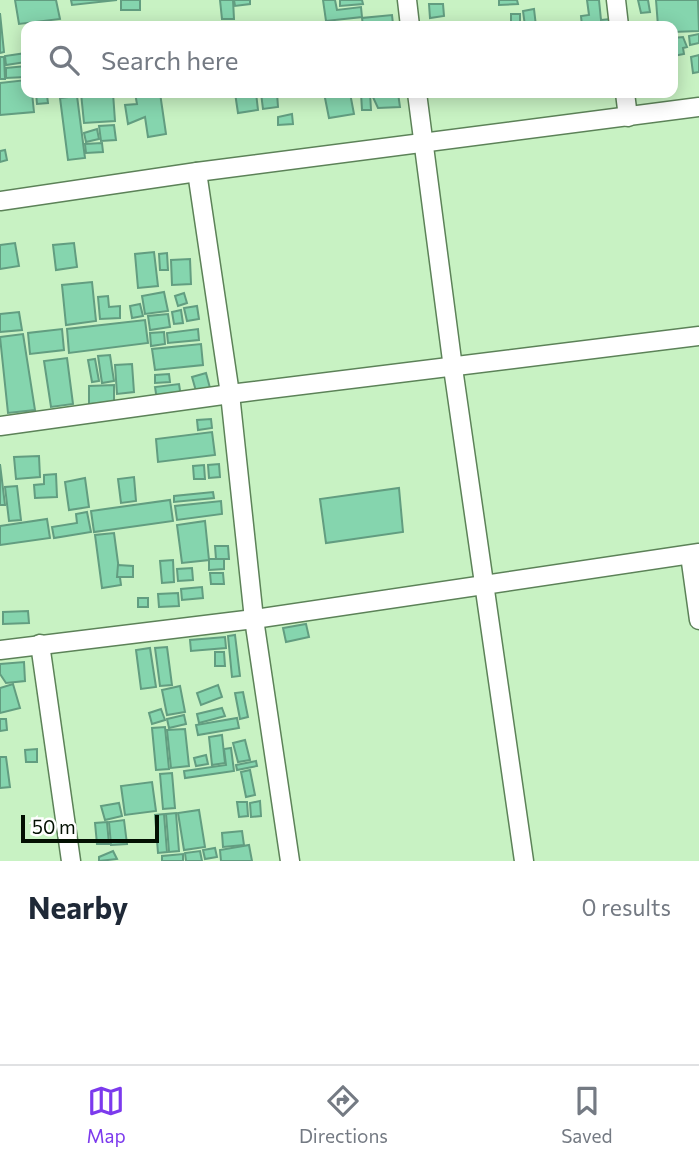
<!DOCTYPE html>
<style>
body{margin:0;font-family:Commissioner,sans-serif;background:#f2f2f3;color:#1f2937}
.scale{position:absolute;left:21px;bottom:18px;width:138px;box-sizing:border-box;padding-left:7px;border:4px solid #031002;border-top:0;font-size:19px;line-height:24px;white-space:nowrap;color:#031002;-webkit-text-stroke:5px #fff;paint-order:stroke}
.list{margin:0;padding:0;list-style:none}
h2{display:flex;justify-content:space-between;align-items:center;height:91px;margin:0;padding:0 28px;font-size:30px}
h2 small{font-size:23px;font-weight:400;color:#747a83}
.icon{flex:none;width:38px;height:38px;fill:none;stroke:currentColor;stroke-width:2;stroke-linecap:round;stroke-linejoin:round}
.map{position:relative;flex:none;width:699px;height:861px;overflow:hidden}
.search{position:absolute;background:#fff;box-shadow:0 4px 18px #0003;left:21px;right:21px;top:21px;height:77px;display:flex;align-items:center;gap:18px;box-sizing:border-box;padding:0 24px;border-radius:14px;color:#747a83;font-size:26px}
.sheet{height:203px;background:#fff}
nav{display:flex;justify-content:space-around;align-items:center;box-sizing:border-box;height:98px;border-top:2px solid #e0e1e3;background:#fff;font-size:19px;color:#747a83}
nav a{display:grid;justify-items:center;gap:4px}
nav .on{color:#7c3aed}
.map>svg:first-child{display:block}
.building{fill:#85d5ae;stroke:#629d80;stroke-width:2}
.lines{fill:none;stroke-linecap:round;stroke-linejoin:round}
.street-casing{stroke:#5c8258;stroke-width:21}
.street{stroke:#fff;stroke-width:18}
</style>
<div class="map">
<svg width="699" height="861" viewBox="0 0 699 861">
<rect width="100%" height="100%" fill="#c8f2c3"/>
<g class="building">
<path d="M15,0H56L60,19L19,24Z"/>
<path d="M71,0H117L72,5Z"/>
<rect x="121" y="0" width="19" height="10"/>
<path d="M220,0H233L234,19H222Z"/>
<path d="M234,0H250V4L235,6Z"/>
<path d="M323,0H335L337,10L361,7L362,17L326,21Z"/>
<path d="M340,0H362L363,4L340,6Z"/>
<path d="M499,0H517L518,4L499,5Z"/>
<path d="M587,0H599L601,20L610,19V26H582L581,16L589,15Z"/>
<path d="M638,0H648L650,12L641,13Z"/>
<path d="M656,0H698L699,31L673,32V26H658Z"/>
<path d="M429,4H443L444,16L430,18Z"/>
<path d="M534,9L536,26H525L523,11Z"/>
<path d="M0,13L4,52L0,53Z"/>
<rect x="511" y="14" width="9" height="11"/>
<path d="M392,15L393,24L363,26L362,18Z"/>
<path d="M699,34V43L690,45L689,36Z"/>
<path d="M683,37L687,47L683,48L684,54L673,56V38Z"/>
<path d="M26,53V62L6,65L5,56Z"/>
<path d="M699,55V72L693,73L691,57Z"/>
<path d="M0,57H4L5,79H0Z"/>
<path d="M26,66V77L6,78V68Z"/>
<path d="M26,80V93H32L34,112L0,115V83Z"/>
<path d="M36,93H59L47,95L48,103L37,104Z"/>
<path d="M81,93H113L115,121L84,123Z"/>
<path d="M135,93H160L166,134L148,137L145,117L128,124L125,105L137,104Z"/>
<path d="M235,93H256L258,110L238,113Z"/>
<path d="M261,93H277L278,107L263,109Z"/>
<path d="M324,93H350L354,114L329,118Z"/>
<path d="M361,93H370L371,110H362Z"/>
<path d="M371,93H398L400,107L378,108Z"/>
<path d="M77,96L85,158L68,160L60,98Z"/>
<path d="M292,114L293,124L278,125V117Z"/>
<path d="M114,125L116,140L101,141L99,126Z"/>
<path d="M97,129L99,139L86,142L84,133Z"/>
<path d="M102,143L103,152L86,153L85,144Z"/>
<path d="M5,150L7,160L0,162V151Z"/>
<path d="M15,243L19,266L0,269V245Z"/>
<path d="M74,243L77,267L56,270L53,245Z"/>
<path d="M154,252L158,286L138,288L135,254Z"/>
<path d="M167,253L168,270H160L159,254Z"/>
<path d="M190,259L191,284L172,285L171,260Z"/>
<path d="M92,282L96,321L66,325L62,285Z"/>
<path d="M164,292L168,311L145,314L142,296Z"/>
<path d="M184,293L187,303L178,306L175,296Z"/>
<path d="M108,296L109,307L120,306V318L100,319L98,297Z"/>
<path d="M140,304L143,316L132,318L130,306Z"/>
<path d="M197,306L199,319L187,321L184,308Z"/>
<path d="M181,310L183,323L174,324L172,312Z"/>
<path d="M19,312L22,330L0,332V314Z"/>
<path d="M168,314L170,327L150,330L148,316Z"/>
<path d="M145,320L148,343L69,353L67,329Z"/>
<path d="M62,329L64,350L30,354L28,333Z"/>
<path d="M198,329L199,340L168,343L167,333Z"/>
<path d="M164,332L165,344L151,346L150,333Z"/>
<path d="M23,334L35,410L8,413L0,337Z"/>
<path d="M201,344L203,365L155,370L152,349Z"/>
<path d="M110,355L114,381L102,383L98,356Z"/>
<path d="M67,358L73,404L51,407L44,361Z"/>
<path d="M95,359L99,381L92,382L88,360Z"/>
<path d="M132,364L134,392L117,394L115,365Z"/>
<path d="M206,373L210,388L196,391L192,377Z"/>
<path d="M169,374L170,382L155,383V375Z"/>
<path d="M179,384L181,397L157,400L155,387Z"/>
<path d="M114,385V403L89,404V386Z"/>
<path d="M211,419L212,428L198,430L197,420Z"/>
<path d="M212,432L215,455L158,462L156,439Z"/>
<path d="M39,456L40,477L16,479L14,457Z"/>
<path d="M0,464L5,505H0Z"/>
<path d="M219,464L220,477L209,478L208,465Z"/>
<path d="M204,465L205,479H194L193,466Z"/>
<path d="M56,474L57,497L35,498L34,485L44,484V475Z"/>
<path d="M134,477L136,501L121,503L118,479Z"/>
<path d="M85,478L89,507L69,510L65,482Z"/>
<path d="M17,486L21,520L9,521L5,487Z"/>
<path d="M399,488L403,532L326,543L320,499Z"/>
<path d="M213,492L214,498L174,502V496Z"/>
<path d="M170,500L173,521L94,532L91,511Z"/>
<path d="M221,501L222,514L177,520L175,506Z"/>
<path d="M87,512L91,532L54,538L52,527L77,523L76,514Z"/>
<path d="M47,519L50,538L0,545V526Z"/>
<path d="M205,521L209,560L182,563L177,525Z"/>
<path d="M114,533L121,585L102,588L95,535Z"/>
<path d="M215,546H228L229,559H216Z"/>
<path d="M209,559H224V569L209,570Z"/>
<path d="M173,560L174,582L162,583L160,561Z"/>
<path d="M118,565L133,566V577H117Z"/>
<path d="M192,568L193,580L178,581L177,569Z"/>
<path d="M210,573H223L224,584H211Z"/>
<path d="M202,587L203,598L182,600L181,589Z"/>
<path d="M178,593L179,606L159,607L158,594Z"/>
<rect x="138" y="598" width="10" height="9"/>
<path d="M28,611L29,623L3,624V612Z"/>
<path d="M306,624L309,637L286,642L283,628Z"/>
<path d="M235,635L240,676L232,677L228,636Z"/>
<path d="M225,637L226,648L191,651L190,640Z"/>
<path d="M167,647L172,685L160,686L155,648Z"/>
<path d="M150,648L156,687L141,689L136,650Z"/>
<path d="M215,652H224L225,666H215Z"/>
<path d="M24,662L25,681L6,683L0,674V664Z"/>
<path d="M13,684L20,708L0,713V688Z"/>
<path d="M218,685L222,697L201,705L197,693Z"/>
<path d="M180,686L185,712L167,715L162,690Z"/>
<path d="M243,692L248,717L240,719L235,693Z"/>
<path d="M222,708L225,716L199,723L197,714Z"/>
<path d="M161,709L165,720L152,724L149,713Z"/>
<path d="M184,715L186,724L169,728L167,719Z"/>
<path d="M237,718L239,728L198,735L196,725Z"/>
<path d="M0,719H6L7,730L0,731Z"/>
<path d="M165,727L169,769L156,770L152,728Z"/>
<path d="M185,729L189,766L171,768L167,730Z"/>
<path d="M222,735L225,763L212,765L209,737Z"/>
<path d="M245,740L250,760L238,762L233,743Z"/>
<path d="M231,748L234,771L185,778L184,771L226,765L224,749Z"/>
<path d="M37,749V762H26L25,750Z"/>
<path d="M206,755L208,764L196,766L194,758Z"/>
<path d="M0,757H6L10,787L0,788Z"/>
<path d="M256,761L257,766L237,770L236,765Z"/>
<path d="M250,770L255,795L246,797L241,772Z"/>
<path d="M172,773L175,808L163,809L160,774Z"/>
<path d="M152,782L156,811L125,815L121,786Z"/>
<path d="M260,801L261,816L251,817L250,803Z"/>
<path d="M237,802H247L248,816L239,817Z"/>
<path d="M119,803L122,816L105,820L101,806Z"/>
<path d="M199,810L205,847L184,850L178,813Z"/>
<path d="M176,813L179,851L169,852L166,814Z"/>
<path d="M164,814L167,852L158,853L155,815Z"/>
<path d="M124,820L127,844L111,845L109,822Z"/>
<path d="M107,822L109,844H97L95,823Z"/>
<path d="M242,831L244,845L223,847L222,833Z"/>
<path d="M249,845L252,861H221L220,850Z"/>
<path d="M215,848L217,857L205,859L203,850Z"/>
<path d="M113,851L117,859L99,861V857Z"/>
<path d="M200,851L202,861H186L185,853Z"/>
<path d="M183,854V861H162V856Z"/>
</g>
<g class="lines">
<g class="street-casing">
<g id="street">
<path d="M407,0L410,26"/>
<path d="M616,0L619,26"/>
<path d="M417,93L453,368L524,861"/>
<path d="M625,93L628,117"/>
<path d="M197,172L230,394L254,619L290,861"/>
<path d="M0,201L197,172L699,107"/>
<path d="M0,426L230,394L699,336"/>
<path d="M690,555L699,620"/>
<path d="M40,644L71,861"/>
<path d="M0,650L254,619L699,553"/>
</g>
</g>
<use href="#street" class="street"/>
</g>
</svg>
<div class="scale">50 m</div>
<div class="search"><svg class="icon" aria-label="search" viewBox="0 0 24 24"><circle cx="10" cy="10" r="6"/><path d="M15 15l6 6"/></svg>Search here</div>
</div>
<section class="sheet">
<h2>Nearby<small>0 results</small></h2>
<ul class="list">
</ul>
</section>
<nav>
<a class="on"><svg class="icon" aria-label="map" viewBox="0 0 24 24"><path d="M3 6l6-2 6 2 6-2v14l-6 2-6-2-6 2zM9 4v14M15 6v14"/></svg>Map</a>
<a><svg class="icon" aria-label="directions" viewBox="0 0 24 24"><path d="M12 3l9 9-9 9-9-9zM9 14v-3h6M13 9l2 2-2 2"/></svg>Directions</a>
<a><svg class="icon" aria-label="saved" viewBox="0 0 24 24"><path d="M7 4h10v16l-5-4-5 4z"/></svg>Saved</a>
</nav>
